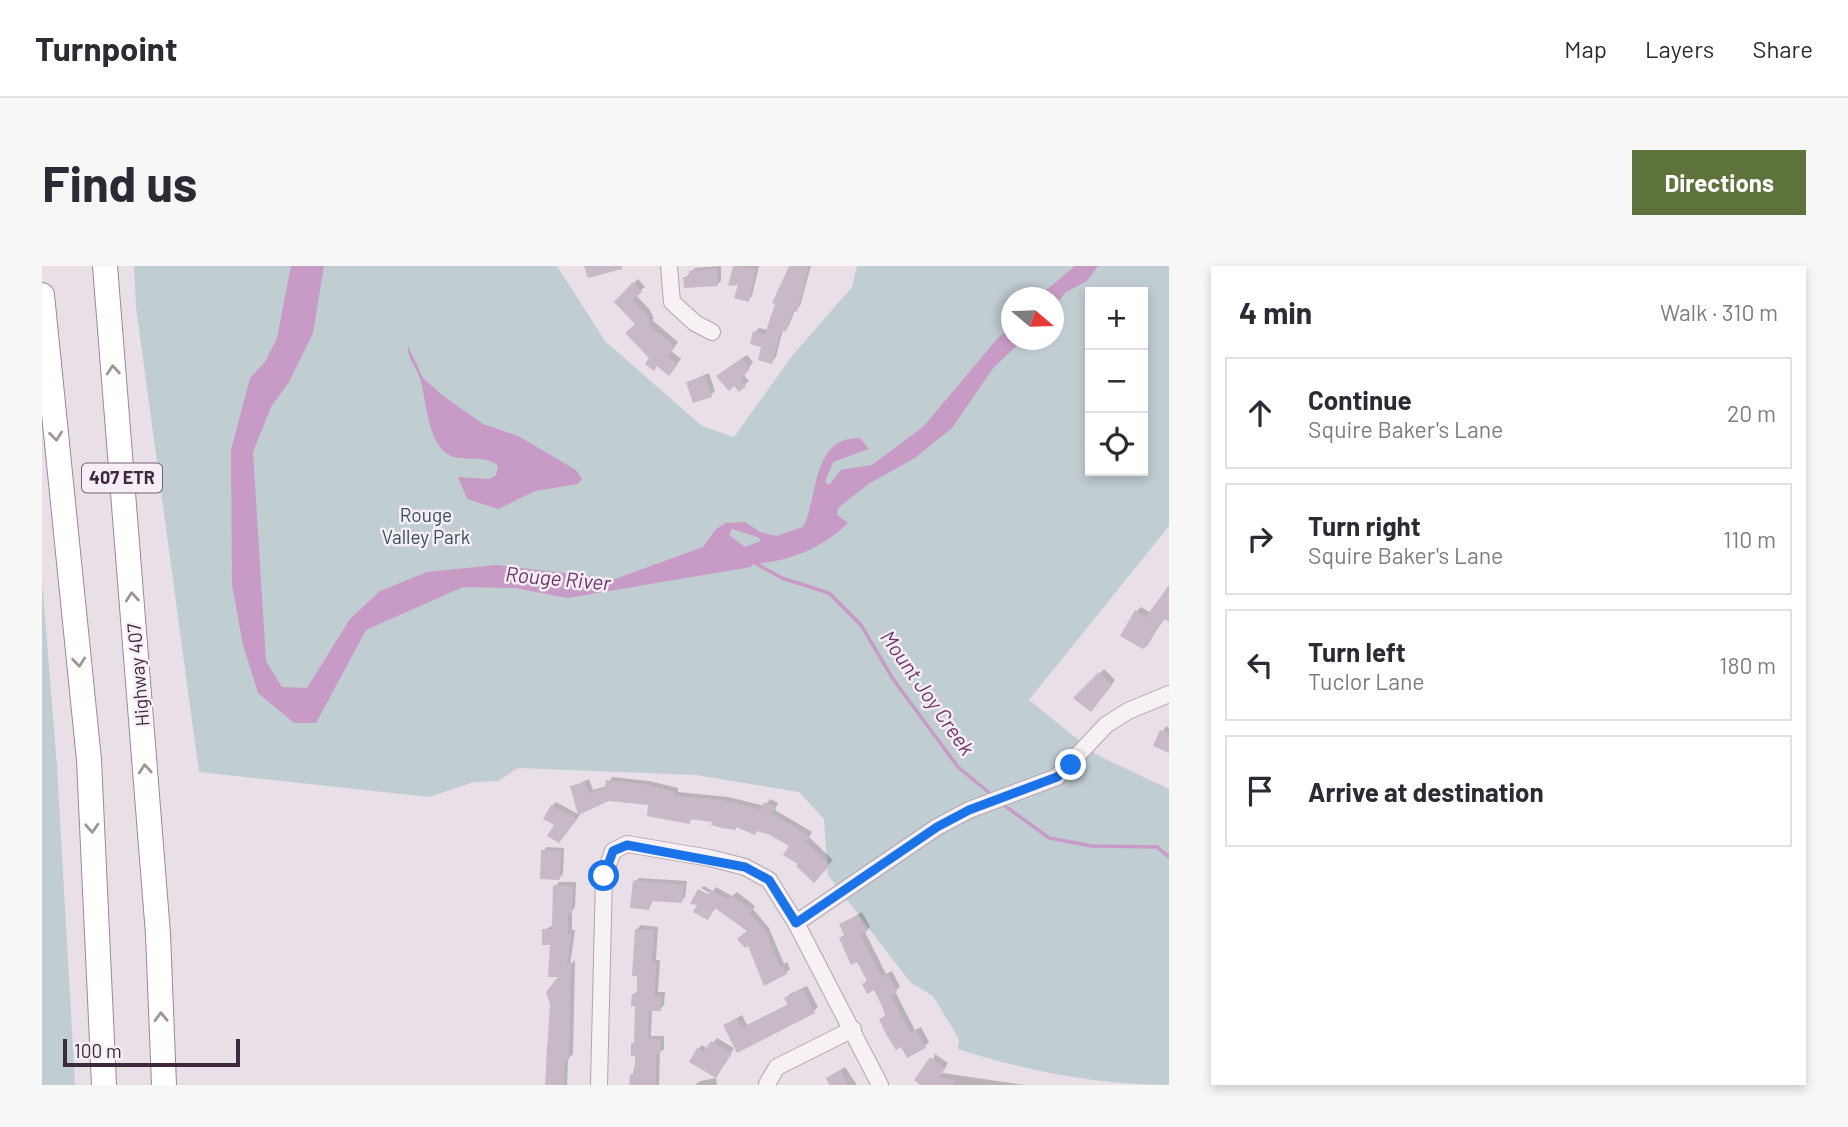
<!DOCTYPE html>
<meta charset="utf-8">
<style>
body{margin:0;font-family:Barlow,sans-serif;background:#f7f7f7;color:#2b2b33}
.controls{position:absolute;right:21px;top:21px;display:grid;overflow:hidden;border-radius:0px;box-shadow:0 4px 10px #0003}
.controls button{width:63px;height:63px;display:grid;place-items:center;padding:0;border:0;border-bottom:2px solid #e1e1e2;background:#fff;color:#2b2b33;font:35px sans-serif}
.compass{position:absolute;left:959px;top:21px;width:63px;height:63px;border-radius:50%;background:#fff;box-shadow:0 4px 10px #0003;rotate:109deg}
.scale{position:absolute;left:21px;bottom:18px;width:177px;box-sizing:border-box;padding-left:7px;border:4px solid #3e283b;border-top:0;font-size:19px;line-height:24px;white-space:nowrap;color:#3e283b;-webkit-text-stroke:5px #f5eef5;paint-order:stroke}
.stop{position:absolute;width:21px;height:21px;margin:-16px;border:5px solid #1a73e8;border-radius:50%;background:#fff}
.stop.end{background:#1a73e8;border-color:#fff;box-shadow:0 2px 7px #0008}
.list{margin:0;padding:0;list-style:none}
h2{display:flex;justify-content:space-between;align-items:center;height:91px;margin:0;padding:0 28px;font-size:30px}
h2 small{font-size:23px;font-weight:400;color:#7c7c81}
.list li{display:grid;grid-template-columns:46px 1fr auto;gap:21px;align-items:center;box-sizing:border-box;height:112px;margin:0 14px 14px;padding:0 14px;border:2px solid #e1e1e2;border-radius:0px}
.list b{display:block;font-size:26px;white-space:nowrap}
.list p{margin:0;font-size:23px;white-space:nowrap;color:#7c7c81}
.list em{font-size:23px;font-style:normal;color:#7c7c81}
.icon{flex:none;width:38px;height:38px;fill:none;stroke:currentColor;stroke-width:2;stroke-linecap:round;stroke-linejoin:round}
.map{position:relative;flex:none;width:1127px;height:819px;overflow:hidden;border-radius:0px}
header{display:flex;align-items:center;gap:42px;box-sizing:border-box;height:98px;padding:0 35px;background:#fff;border-bottom:2px solid #e1e1e2}
header strong{font-size:33px}
nav{display:flex;gap:38px;margin-inline-start:auto;font-size:24px}
.intro{display:flex;align-items:center;justify-content:space-between;box-sizing:border-box;height:168px;padding:0 42px}
h1{margin:0;font-size:49px}
.button{padding:18px 32px;border-radius:0px;background:#5e723c;color:#fff;font-size:24px;font-weight:700}
main{display:flex;gap:42px;padding:0 42px}
aside{flex:1;background:#fff;border-radius:0px;box-shadow:0 4px 10px #0003}
.map>svg:first-child{display:block}
.green{fill:#c0cdd1;fill-rule:evenodd}
.water{fill:#c79bc6;fill-rule:evenodd}
.shadow{fill:#0003}
.lines{fill:none;stroke-linecap:round;stroke-linejoin:round}
.stream{stroke:#c79bc6;stroke-width:3.5}
.building{fill:#c7b9c5}
.minor-casing{stroke:#b2a4b0;stroke-width:18}
.highway-casing{stroke:#9e879b;stroke-width:26}
.minor{stroke:#f6f1f5;stroke-width:16}
.highway{stroke:#fff;stroke-width:24}
.oneway{stroke:#9e949d}
.route{stroke:#1a73e8;stroke-width:9}
.labels{text-anchor:middle;stroke-width:5;stroke-linejoin:round;paint-order:stroke}
.shield{fill:#f5eef5;stroke:#756373;stroke-width:2}
.shield-label{font-size:18px;font-weight:bold;fill:#3e283b}
.park-label{font-size:19px;fill:#364e59;stroke:#f5eef5}
.street-label{font-size:19px;fill:#3e283b;stroke:#f5eef5}
.water-label{font-size:21px;font-style:italic;fill:#70346d;stroke:#f5eef5}
</style>
<header>
<strong>Turnpoint</strong>
<nav><a>Map</a><a>Layers</a><a>Share</a></nav>
</header>
<div class="intro"><h1>Find us</h1><a class="button">Directions</a></div>
<main>
<div class="map">
<svg width="1127" height="819" viewBox="0 0 1127 819">
<rect width="100%" height="100%" fill="#e8dfe7"/>
<g class="green">
<path d="M92,0H515L563,75L660,160L692,171L750,90L810,21L815,0H1127V260L987,434L1055,489L1127,523V819C1056,819 983,805 916,783L917,773L891,730L868,716L786,609L782,553L757,526L654,509L476,502L456,515L432,516L387,531L157,506L94,41ZM1048,26H1101V205H1048ZM970,32H1012V74H970Z"/>
<path d="M0,314L15,501L33,819H0Z"/>
</g>
<g class="water">
<path d="M249,0H282L271,67L247,116L229,141L211,186L224,395L240,421L265,422L308,353L338,325L385,306L454,299L573,313L661,281L674,263L684,257L703,256L718,266L734,270L761,261C777,231 769,171 818,172L827,183L791,196L783,216L787,219L799,204L830,199L881,161L955,73L969,61L970,74H981L952,101L910,162L873,192L828,217L796,242L795,249L806,257C779,283 748,295 711,298L709,301L525,332L473,322L421,321L324,364L274,457H252L216,427L201,379L190,319L189,184L208,112L223,96L235,72ZM690,263L716,271L719,275L703,281L687,269Z"/>
<path d="M1033,0H1056L1045,15L1024,26L1012,41V32L996,31Z"/>
<path d="M366,80L381,112L400,129L441,158L476,170L534,204L540,213L536,218L493,225L456,243L425,233L416,211L448,213L454,209L456,200C444,188 424,196 409,190C384,179 385,130 377,110C373,99 365,91 366,80Z"/>
</g>
<g class="shadow">
<path d="M679,0V15L675,19L643,12L653,2Z"/>
<path d="M693,0H717L710,30L706,34L698,18H689Z"/>
<path d="M748,0H769L758,40L753,44L747,60L741,63L734,91L730,96L713,66L717,62L726,64Z"/>
<path d="M596,13L603,21L594,29L607,43L612,52L610,54L636,76L629,85L639,93L631,103L609,92L595,58L575,36Z"/>
<path d="M705,89L711,96L702,109L707,115L697,123L681,106Z"/>
<path d="M667,107L673,125L669,129L646,116Z"/>
<path d="M1127,326V347L1105,377L1095,345L1099,341L1109,347Z"/>
<path d="M1062,403L1073,414L1053,440L1034,432Z"/>
<path d="M1124,460L1127,462V485L1113,479Z"/>
<path d="M570,511L607,515L636,522V526L686,531L723,540L728,533L736,537L733,544L770,566L767,571L791,594L772,615L749,579L729,567L696,559L693,562L672,554L651,552L647,556L608,538L567,533L537,546L530,521L547,513L551,524L565,520Z"/>
<path d="M514,536L538,549L521,571L510,540Z"/>
<path d="M505,581L522,582L521,608L517,612L501,585Z"/>
<path d="M597,612L645,615L643,631L639,636L611,634L607,643L593,616Z"/>
<path d="M517,616H534L533,641L530,645V664H533L528,699L533,694L531,788L526,793L525,819H504L505,781L509,777L520,710L502,664L512,659L513,620Z"/>
<path d="M662,620L671,625L674,621L690,630L695,626L713,640L711,643L727,662L742,698L745,696L748,703L744,707L707,677V665L674,641L666,652L675,631L659,622Z"/>
<path d="M820,646L828,661L823,666L844,708L850,705L858,721L853,725L863,745L873,764L879,761L887,776L883,780L839,753L844,749L833,722L822,718L826,713L816,693L799,672L803,668L799,659Z"/>
<path d="M599,659L616,661L614,694H618L616,726H623L622,739L618,743H610L609,770H622V783L618,786L617,819H589L595,788L591,778L594,774L595,739L592,728L597,724L594,664Z"/>
<path d="M765,720L776,741L772,745L696,785L683,760L688,756L700,749L705,759L747,738L744,732L748,728Z"/>
<path d="M675,772L692,782L674,810L656,783L660,779L666,783Z"/>
<path d="M893,788L906,797L900,807L983,819H881Z"/>
<path d="M803,801L815,819H789L786,812Z"/>
<path d="M674,812L675,819H653L658,815Z"/>
</g>
<g class="lines">
<g class="stream">
<path d="M713,297L740,312L787,327L819,359L851,413L916,501L951,530"/>
<path d="M959,537L1007,572L1050,580L1115,581L1127,591"/>
</g>
</g>
<g class="building">
<path d="M542,0H580V3L546,12Z"/>
<path d="M691,0L714,2L707,36L692,32L696,19L686,20Z"/>
<path d="M747,0H767L755,46L751,45L744,66L739,64L730,98L716,94L719,81L708,78L711,65L723,68L733,38L730,37Z"/>
<path d="M675,2L676,20L642,22L641,11H647V5Z"/>
<path d="M591,16L600,26L591,34L603,47L609,57L607,59L633,81L626,90L636,98L627,110L615,100L612,105L603,98L607,92L583,67L593,58L572,36Z"/>
<path d="M700,92L708,102L699,114L704,120L697,126L692,120L687,125L674,110Z"/>
<path d="M663,110L670,131L651,137L644,116Z"/>
<path d="M1127,319V356L1122,352L1106,379L1101,383L1078,370L1093,344L1104,351Z"/>
<path d="M1057,406L1070,419L1049,446L1031,432Z"/>
<path d="M1118,464L1127,467V487L1111,480Z"/>
<path d="M564,514L603,518L633,526L632,530L681,534L719,544L722,536L733,541L730,548L768,570L764,576L788,599L772,617L754,600L756,598L741,589L747,580L728,569L715,565L713,569L694,561V564L680,562L669,559L670,556L648,553V558L605,550L606,539L567,535L536,549L528,520L543,516L547,527L563,522Z"/>
<path d="M509,539L535,553L517,577L505,570L512,559L501,553Z"/>
<path d="M499,584L519,585L518,614L498,613Z"/>
<path d="M595,614L642,619L640,637L609,635L607,644L588,642L591,615Z"/>
<path d="M511,619L531,620L530,647H526V668H530L525,699L529,695L527,794H523L522,819H503L508,738L504,726L516,711H506L508,679H500V663H510Z"/>
<path d="M656,623L666,628L669,624L685,633L690,630L710,644L708,648L724,666L738,701L741,699L745,708L722,720L706,680L703,682L695,673L705,665L673,642L666,654L651,646L655,639L648,638Z"/>
<path d="M816,649L825,666L818,669L840,711L846,708L855,726L849,729L859,749L869,767L874,764L884,782L865,792L859,781L854,784L844,768L837,753L843,750L841,742L832,724L825,728L820,718L825,715L815,696L809,699L797,672L802,669L797,658Z"/>
<path d="M593,663L612,664L610,697H614L613,730H619V745H607L606,773H619L618,789L614,788V819H587L588,808H593V790H589V777H592L593,740H589L590,728H595V710H590Z"/>
<path d="M761,723L773,747L695,787L681,759L695,752L700,762L746,739L742,732Z"/>
<path d="M669,775L690,787L674,812L647,796L655,782L661,786Z"/>
<path d="M888,791L903,802L897,811L912,814V819H878L872,814Z"/>
<path d="M798,804L806,819H787L784,812Z"/>
</g>
<g class="lines">
<g class="minor-casing">
<g id="minor">
<path d="M627,0L630,36L653,57L670,66"/>
<path d="M754,657L895,561L927,544L1015,511L1064,459L1086,445L1127,428"/>
<path d="M725,818L735,801L811,763"/>
<path d="M557,819L562,610L571,585L585,578L668,592L703,601L727,614L754,657L838,819"/>
</g>
</g>
<g class="highway-casing">
<g id="highway">
<path d="M63,0L116,668L122,819"/>
<path d="M0,29L47,494L62,819"/>
</g>
</g>
<use href="#minor" class="minor"/>
<use href="#highway" class="highway"/>
</g>
<defs><path id="oneway-chevron" d="M-2-3.5L2.5 0L-2 3.5" fill="none" stroke-width="1.6" stroke-linecap="round" stroke-linejoin="round" transform="scale(1.75)"/></defs>
<g class="oneway">
<use href="#oneway-chevron" transform="translate(71 104) rotate(-95)"/>
<use href="#oneway-chevron" transform="translate(14 170) rotate(84)"/>
<use href="#oneway-chevron" transform="translate(90 331) rotate(-95)"/>
<use href="#oneway-chevron" transform="translate(37 396) rotate(84)"/>
<use href="#oneway-chevron" transform="translate(103 503) rotate(-94)"/>
<use href="#oneway-chevron" transform="translate(50 562) rotate(87)"/>
<use href="#oneway-chevron" transform="translate(119 751) rotate(-92)"/>
</g>
<g class="lines">
<path class="route" d="M562,610L571,585L585,579L703,601L727,614L754,657L895,561L927,544L1015,511L1029,499"/>
</g>
<g class="labels">
<rect class="shield" x="40" y="197.5" width="80" height="29" rx="5"/>
<g class="shield-label">
<text x="80" y="218">407 ETR</text>
</g>
<g class="park-label">
<text x="384" y="256">Rouge<tspan x="384" dy="22">Valley Park</tspan></text>
</g>
<g class="street-label">
<text transform="translate(96 409) rotate(-95)" y="7">Highway 407</text>
</g>
<g class="water-label">
<text transform="translate(516 313) rotate(5)" y="7">Rouge River</text>
<text transform="translate(885 427) rotate(55)" y="7">Mount Joy Creek</text>
</g>
</g>
</svg>
<div class="controls">
<button>+</button>
<button>−</button>
<button><svg class="icon" aria-label="locate" viewBox="0 0 24 24"><circle cx="12" cy="12" r="6"/><path d="M12 2v4M12 18v4M2 12h4M18 12h4"/></svg></button>
</div>
<svg class="compass" viewBox="-18 -18 36 36"><path d="M0-13l5 13h-10z" fill="#e53935"/><path d="M0 13l5-13h-10z" fill="#7c7c81"/></svg>
<div class="scale">100 m</div>
<div class="stop" style="left:562px;top:610px"></div>
<div class="stop end" style="left:1029px;top:499px"></div>
</div>
<aside>
<h2>4 min<small>Walk · 310 m</small></h2>
<ul class="list">
<li><svg class="icon" aria-label="ahead" viewBox="0 0 24 24"><path d="M12 20V5M6 11l6-6 6 6"/></svg><div><b>Continue</b><p>Squire Baker's Lane</p></div><em>20 m</em></li>
<li><svg class="icon" aria-label="right" viewBox="0 0 24 24"><path d="M7 20v-9h11M14 6l5 5-5 5"/></svg><div><b>Turn right</b><p>Squire Baker's Lane</p></div><em>110 m</em></li>
<li><svg class="icon" aria-label="left" viewBox="0 0 24 24"><path d="M17 20v-9H6M10 6l-5 5 5 5"/></svg><div><b>Turn left</b><p>Tuclor Lane</p></div><em>180 m</em></li>
<li><svg class="icon" aria-label="arrive" viewBox="0 0 24 24"><path d="M6 21V4h12l-3 4 3 4H6"/></svg><div><b>Arrive at destination</b></div></li>
</ul>
</aside>
</main>
